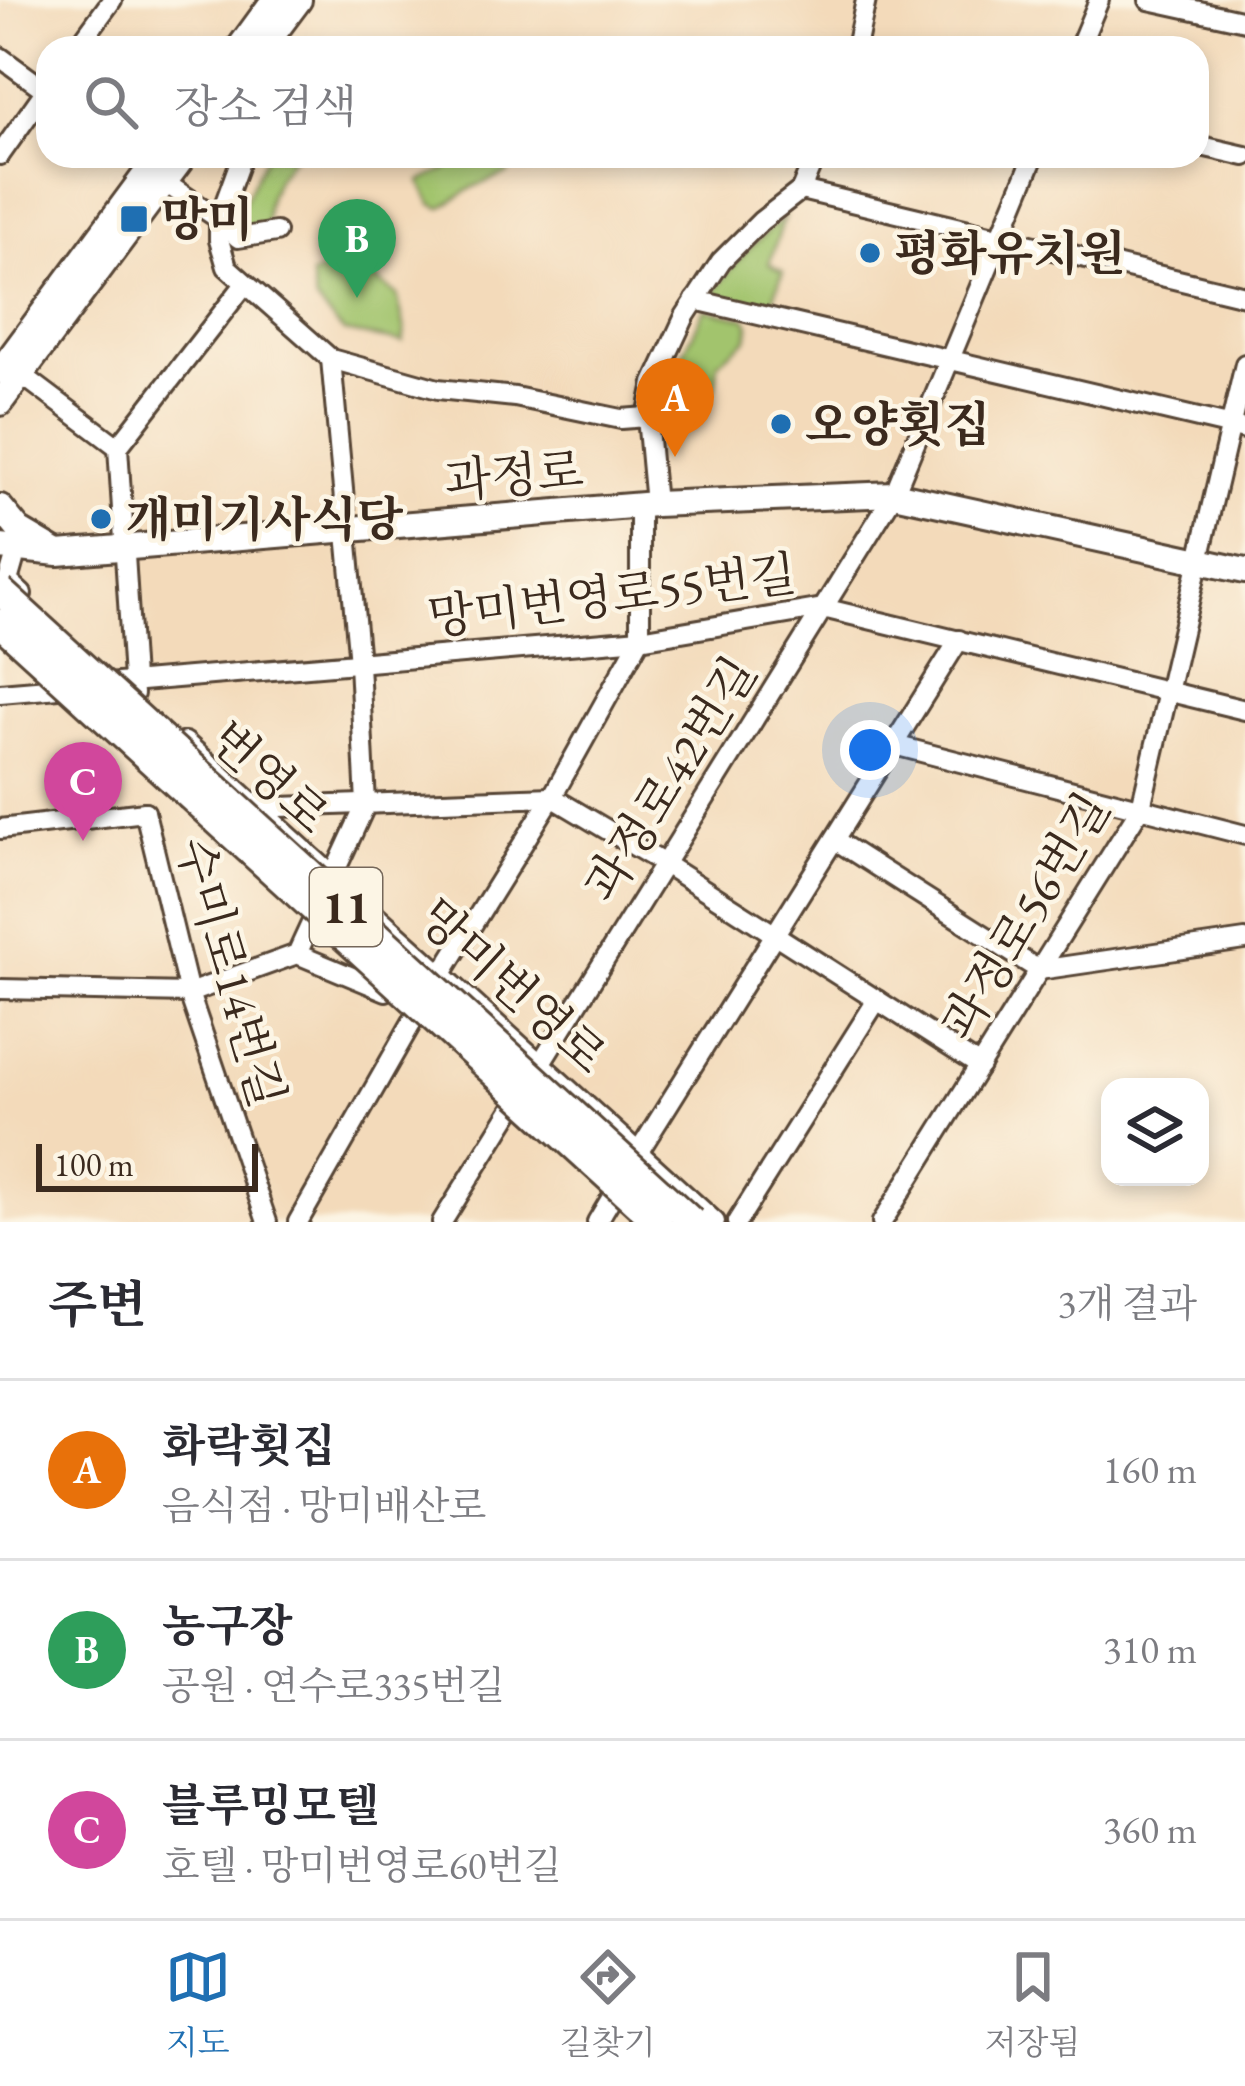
<!DOCTYPE html>
<html lang="ko">
<meta charset="utf-8">
<style>
body{margin:0;font-family:"EB Garamond","Noto Serif KR",serif;background:#f7f7f7;color:#2b2b33}
.controls{position:absolute;right:36px;bottom:36px;display:grid;overflow:hidden;border-radius:24px;box-shadow:0 6px 18px #0003}
.controls button{width:108px;height:108px;display:grid;place-items:center;padding:0;border:0;border-bottom:3px solid #e1e1e2;background:#fff;color:#2b2b33;font:60px sans-serif}
.scale{position:absolute;left:36px;bottom:30px;width:222px;box-sizing:border-box;padding-left:12px;border:6px solid #3b2a1e;border-top:0;font-size:33px;line-height:42px;white-space:nowrap;color:#3b2a1e;-webkit-text-stroke:9px #fcf5e5;paint-order:stroke}
.you{position:absolute;left:870px;top:750px;width:42px;height:42px;margin:-30px;border:9px solid #fff;border-radius:50%;background:#1a73e8;box-shadow:0 0 0 18px #1a73e833}
.badge{display:grid;place-items:center;width:78px;height:78px;border-radius:50%;background:#1f6fb2;color:#fff;font-size:39px;font-weight:700}
.pin{position:absolute;translate:-50% -99px;filter:drop-shadow(0 3px 6px #0008)}
.pin::after{content:'';position:absolute;top:63px;width:42px;height:36px;background:inherit;clip-path:polygon(0 0,100% 0,50% 100%)}
.list{margin:0;padding:0;list-style:none}
h2{display:flex;justify-content:space-between;align-items:center;height:156px;margin:0;padding:0 48px;font-size:51px}
h2 small{font-size:39px;font-weight:400;color:#7c7c81}
.list li{display:grid;grid-template-columns:78px 1fr auto;gap:36px;align-items:center;box-sizing:border-box;height:180px;padding:0 48px;border-top:3px solid #e1e1e2}
.list b{display:block;font-size:45px;white-space:nowrap}
.list p{margin:0;font-size:39px;white-space:nowrap;color:#7c7c81}
.list em{font-size:39px;font-style:normal;color:#7c7c81}
.icon{flex:none;width:66px;height:66px;fill:none;stroke:currentColor;stroke-width:2;stroke-linecap:round;stroke-linejoin:round}
.map{position:relative;flex:none;width:1245px;height:1222px;overflow:hidden}
.search{position:absolute;background:#fff;box-shadow:0 6px 18px #0003;left:36px;right:36px;top:36px;height:132px;display:flex;align-items:center;gap:30px;box-sizing:border-box;padding:0 42px;border-radius:36px;color:#7c7c81;font-size:45px}
.sheet{height:696px;background:#fff}
nav{display:flex;justify-content:space-around;align-items:center;box-sizing:border-box;height:168px;border-top:3px solid #e1e1e2;background:#fff;font-size:33px;color:#7c7c81}
nav a{display:grid;justify-items:center;gap:6px}
nav .on{color:#1f6fb2}
.map>svg:first-child{display:block}
.green{fill:#a2c46d;stroke:#6e7746;stroke-width:3}
.lines{fill:none;stroke-linecap:round;stroke-linejoin:round}
.minor-casing{stroke:#574435;stroke-width:24}
.major-casing{stroke:#574435;stroke-width:30}
.minor{stroke:#fff;stroke-width:18}
.major{stroke:#fff;stroke-width:24}
.highway-bridge-casing{stroke:#574435;stroke-width:33;stroke-linecap:butt}
.highway-bridge{stroke:#fff;stroke-width:27}
.poi-dot{fill:#1f6fb2;stroke:#fcf5e5;stroke-width:4.5}
.labels{text-anchor:middle;stroke-width:9;stroke-linejoin:round;paint-order:stroke}
.shield{fill:#fcf5e5;stroke:#75675a;stroke-width:3}
.shield-label{font-size:45px;font-weight:bold;fill:#3b2a1e}
.poi-label{font-size:48px;font-weight:bold;fill:#3b2a1e;stroke:#fcf5e5;text-anchor:start}
.street-label{font-size:48px;fill:#3b2a1e;stroke:#fcf5e5}
</style>
<div class="map">
<svg width="1245" height="1222" viewBox="0 0 1245 1222">
<rect width="100%" height="100%" fill="#fcf5e5"/>
<filter id="ink" filterUnits="userSpaceOnUse"><feTurbulence type="fractalNoise" baseFrequency=".00833" numOctaves="2"/><feDisplacementMap in="SourceGraphic" scale="24" xChannelSelector="R" yChannelSelector="G"/><feConvolveMatrix kernelMatrix="1 2 1 2 8 2 1 2 1" color-interpolation-filters="sRGB"/></filter>
<filter id="wash" filterUnits="userSpaceOnUse"><feTurbulence type="fractalNoise" baseFrequency=".004" numOctaves="4" result="noise"/><feDisplacementMap in="SourceGraphic" scale="48" xChannelSelector="R" yChannelSelector="G"/><feGaussianBlur stdDeviation="2.7" result="paint"/><feColorMatrix in="noise" values="0 0 0 0 0 0 0 0 0 0 0 0 0 0 0 0 0 1.4 0 .05"/><feComposite in="paint" operator="in"/></filter>
<g filter="url(#wash)">
<rect width="100%" height="100%" fill="#f3daba"/>
<g class="green">
<path d="M266,156H294C276,176 263,199 267,225L240,230L242,205Z"/>
<path d="M452,156H509L508,174L475,186L441,208L432,204L420,182L447,169Z"/>
<path d="M784,218L769,264L783,272L768,313L716,300L714,293C733,263 756,240 784,218Z"/>
<path d="M355,262L369,266L371,276L397,295L405,330L403,342L344,332L316,302L311,275Z"/>
<path d="M705,309L746,318L750,325L747,339L718,362L716,385L702,404L667,400L685,349Z"/>
</g>
</g>
<g filter="url(#ink)">
<g class="lines">
<g class="minor-casing">
<g id="minor">
<path d="M1149,0L1245,21"/>
<path d="M77,48L112,0"/>
<path d="M856,48L866,0"/>
<path d="M1079,48L1099,0"/>
<path d="M0,57L48,92"/>
<path d="M1197,145L1245,156"/>
<path d="M0,155L48,87"/>
<path d="M242,156L219,219L238,238L276,232"/>
<path d="M164,182L219,219V240L227,267L331,359L438,389L515,397L621,419L647,417"/>
<path d="M801,190L1245,296"/>
<path d="M695,300L1245,429"/>
<path d="M21,374L118,447"/>
<path d="M655,504L647,417L654,383L685,316L721,261L761,221L801,190L815,156"/>
<path d="M14,560L8,581L22,594"/>
<path d="M0,693L640,639L823,608L1245,710"/>
<path d="M134,694L118,447L245,284"/>
<path d="M185,742L715,1222"/>
<path d="M894,745L1245,835"/>
<path d="M253,808L552,797L663,863L980,1066"/>
<path d="M145,812L189,993L267,1222"/>
<path d="M0,829L145,812"/>
<path d="M835,840L1039,970L1245,940"/>
<path d="M297,954L386,991"/>
<path d="M0,989L189,993L297,954L366,804L359,663L331,359"/>
<path d="M638,1153L959,640"/>
<path d="M298,1222L415,1017L552,797L640,639V506"/>
<path d="M442,1222L894,494L1034,156"/>
<path d="M597,1222L612,1197"/>
<path d="M737,1222L877,1000"/>
<path d="M882,1222L1141,807L1245,364"/>
</g>
</g>
<g class="major-casing">
<g id="major">
<path d="M239,48L274,0"/>
<path d="M263,48L299,0"/>
<path d="M0,371L159,156"/>
<path d="M0,403L184,156"/>
<path d="M0,507L19,530L56,552"/>
<path d="M0,547L58,553L655,504L894,494L1245,571"/>
</g>
</g>
<use href="#minor" class="minor"/>
<use href="#major" class="major"/>
<g class="highway-bridge-casing">
<g id="highway-bridge">
<path d="M0,591L692,1222"/>
<path d="M0,623L658,1222"/>
</g>
</g>
<use href="#highway-bridge" class="highway-bridge"/>
</g>
</g>
<g class="poi-dot">
<rect x="119" y="204" width="30" height="30" rx="6"/>
<circle cx="870" cy="253" r="12"/>
<circle cx="781" cy="424" r="12"/>
<circle cx="101" cy="519" r="12"/>
</g>
<g class="labels">
<rect class="shield" x="310" y="868" width="72" height="78" rx="9"/>
<g class="shield-label">
<text x="346" y="923">11</text>
</g>
<g class="poi-label">
<text x="161" y="236">망미</text>
<text x="894" y="270">평화유치원</text>
<text x="805" y="441">오양횟집</text>
<text x="125" y="536">개미기사식당</text>
</g>
<g class="street-label">
<text transform="translate(514 475) rotate(-5)" y="17">과정로</text>
<text transform="translate(612 595) rotate(-7)" y="17">망미번영로55번길</text>
<text transform="translate(270 777) rotate(42)" y="17">번영로</text>
<text transform="translate(670 779) rotate(-58)" y="17">과정로42번길</text>
<text transform="translate(1025 916) rotate(-59)" y="17">과정로56번길</text>
<text transform="translate(231 972) rotate(74)" y="17">수미로14번길</text>
<text transform="translate(513 986) rotate(42)" y="17">망미번영로</text>
</g>
</g>
</svg>
<div class="controls">
<button><svg class="icon" aria-label="layers" viewBox="0 0 24 24"><path d="M12 4l9 5-9 5-9-5zM3 14l9 5 9-5"/></svg></button>
</div>
<div class="scale">100 m</div>
<div class="you"></div>
<div class="pin badge" style="left:675px;top:457px;background:#e8710a">A</div>
<div class="pin badge" style="left:357px;top:298px;background:#2e9e5b">B</div>
<div class="pin badge" style="left:83px;top:841px;background:#d1479c">C</div>
<div class="search"><svg class="icon" aria-label="search" viewBox="0 0 24 24"><circle cx="10" cy="10" r="6"/><path d="M15 15l6 6"/></svg>장소 검색</div>
</div>
<section class="sheet">
<h2>주변<small>3개 결과</small></h2>
<ul class="list">
<li><span class="badge" style="background:#e8710a">A</span><div><b>화락횟집</b><p>음식점 · 망미배산로</p></div><em>160 m</em></li>
<li><span class="badge" style="background:#2e9e5b">B</span><div><b>농구장</b><p>공원 · 연수로335번길</p></div><em>310 m</em></li>
<li><span class="badge" style="background:#d1479c">C</span><div><b>블루밍모텔</b><p>호텔 · 망미번영로60번길</p></div><em>360 m</em></li>
</ul>
</section>
<nav>
<a class="on"><svg class="icon" aria-label="map" viewBox="0 0 24 24"><path d="M3 6l6-2 6 2 6-2v14l-6 2-6-2-6 2zM9 4v14M15 6v14"/></svg>지도</a>
<a><svg class="icon" aria-label="directions" viewBox="0 0 24 24"><path d="M12 3l9 9-9 9-9-9zM9 14v-3h6M13 9l2 2-2 2"/></svg>길찾기</a>
<a><svg class="icon" aria-label="saved" viewBox="0 0 24 24"><path d="M7 4h10v16l-5-4-5 4z"/></svg>저장됨</a>
</nav>
